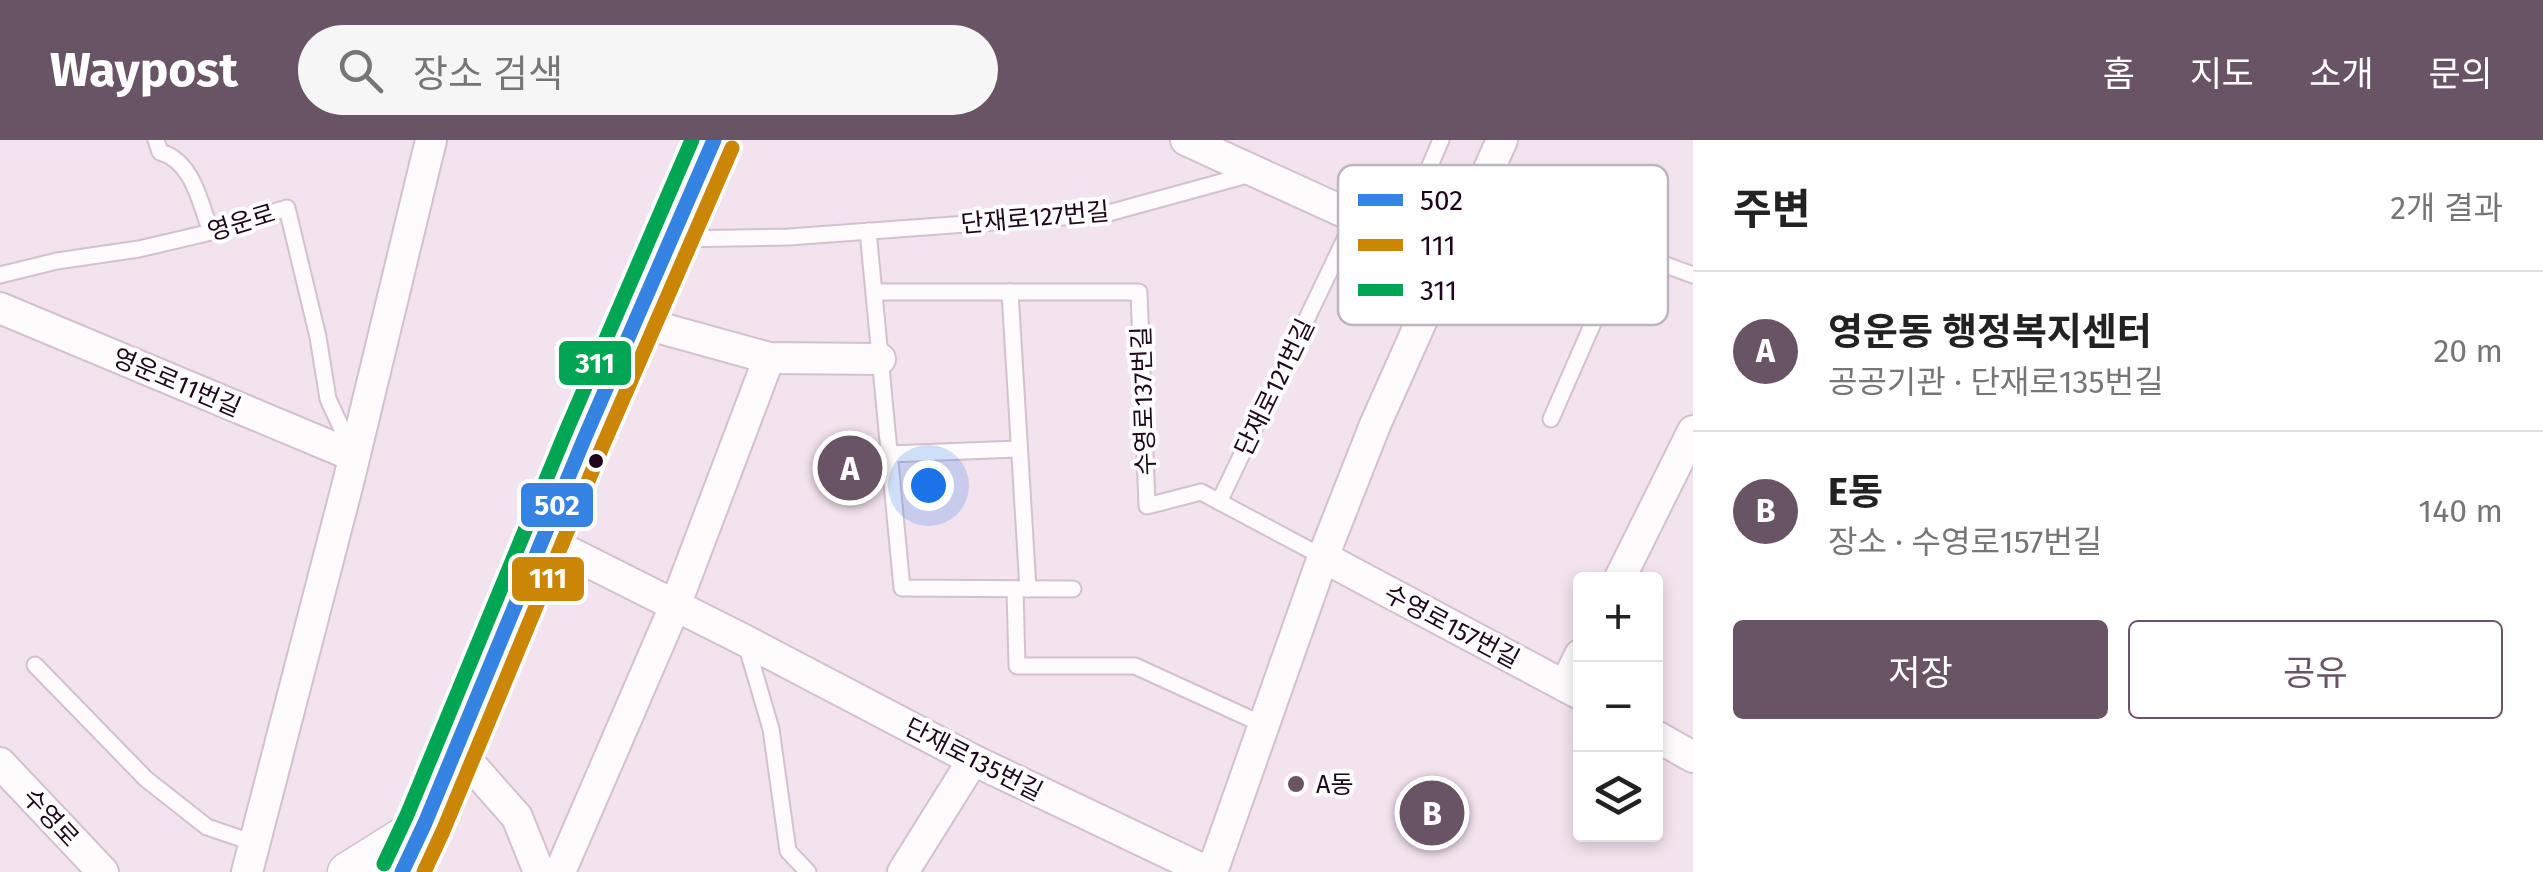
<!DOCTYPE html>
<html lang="ko">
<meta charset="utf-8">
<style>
body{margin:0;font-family:"Fira Sans","Noto Sans KR",sans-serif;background:#f6f6f6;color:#222}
.controls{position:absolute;right:30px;bottom:30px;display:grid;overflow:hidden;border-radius:10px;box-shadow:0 5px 15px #0003}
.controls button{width:90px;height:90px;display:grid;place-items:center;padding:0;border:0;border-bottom:2px solid #e0e0e0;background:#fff;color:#222;font:50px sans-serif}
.you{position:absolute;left:928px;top:345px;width:35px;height:35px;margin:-25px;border:8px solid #fff;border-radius:50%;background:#1a73e8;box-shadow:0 0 0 15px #1a73e833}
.badge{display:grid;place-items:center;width:65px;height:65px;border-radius:50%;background:#695465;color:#fff;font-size:32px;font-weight:700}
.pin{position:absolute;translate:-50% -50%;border:5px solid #fff;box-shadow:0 2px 10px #0006}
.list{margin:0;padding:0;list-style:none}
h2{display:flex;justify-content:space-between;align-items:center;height:130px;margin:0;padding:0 40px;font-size:42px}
h2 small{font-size:32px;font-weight:400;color:#767676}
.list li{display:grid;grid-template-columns:65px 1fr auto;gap:30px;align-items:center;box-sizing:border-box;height:160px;padding:0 40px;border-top:2px solid #e0e0e0}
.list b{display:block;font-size:38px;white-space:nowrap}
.list p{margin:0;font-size:32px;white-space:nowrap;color:#767676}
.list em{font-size:32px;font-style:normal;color:#767676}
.actions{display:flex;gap:20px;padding:30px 40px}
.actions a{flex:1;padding:22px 0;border:2px solid #695465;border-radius:10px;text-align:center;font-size:35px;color:#695465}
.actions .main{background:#695465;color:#fff}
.icon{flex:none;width:55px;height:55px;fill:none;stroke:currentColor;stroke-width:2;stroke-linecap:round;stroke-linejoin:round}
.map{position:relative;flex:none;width:1693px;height:732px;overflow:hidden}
header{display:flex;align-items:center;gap:60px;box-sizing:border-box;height:140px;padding:0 50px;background:#695465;color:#fff}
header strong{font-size:48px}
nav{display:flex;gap:55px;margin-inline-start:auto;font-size:35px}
.search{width:700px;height:90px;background:#f6f6f6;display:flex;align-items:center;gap:25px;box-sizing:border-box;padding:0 35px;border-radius:55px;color:#767676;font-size:38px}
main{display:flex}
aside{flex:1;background:#fff}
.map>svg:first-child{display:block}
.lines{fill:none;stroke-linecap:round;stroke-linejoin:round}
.service-casing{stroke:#d4c0cf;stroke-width:19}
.minor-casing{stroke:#d4c0cf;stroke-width:34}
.tertiary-casing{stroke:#d4c0cf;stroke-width:41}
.service{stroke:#fdfbfc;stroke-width:15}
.minor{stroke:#fdfbfc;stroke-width:30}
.tertiary{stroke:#fdfbfc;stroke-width:38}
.bus-1-casing{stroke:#fff;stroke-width:22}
.bus-2-casing{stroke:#fff;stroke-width:22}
.bus-3-casing{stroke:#fff;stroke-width:22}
.bus-1{stroke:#3584e4;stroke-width:15}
.bus-2{stroke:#cc8605;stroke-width:15}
.bus-3{stroke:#00a651;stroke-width:15}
.bus-dot{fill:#1f071b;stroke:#fff;stroke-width:4}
.poi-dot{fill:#695465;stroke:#fff;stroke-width:4}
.labels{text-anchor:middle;stroke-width:8;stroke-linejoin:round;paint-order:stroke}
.street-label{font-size:25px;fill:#1f071b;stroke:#fff}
.poi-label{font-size:25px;fill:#1f071b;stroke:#fff;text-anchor:start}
.key{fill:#fff;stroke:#bcb5bb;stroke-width:2.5}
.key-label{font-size:28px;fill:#1f071b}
.line-badge{stroke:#fff;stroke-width:4}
.badge-label{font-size:28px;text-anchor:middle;font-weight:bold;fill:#fff}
</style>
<header>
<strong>Waypost</strong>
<div class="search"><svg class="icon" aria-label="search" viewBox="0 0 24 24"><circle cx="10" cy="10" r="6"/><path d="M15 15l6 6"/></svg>장소 검색</div>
<nav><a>홈</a><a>지도</a><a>소개</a><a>문의</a></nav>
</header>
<main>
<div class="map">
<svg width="1693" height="732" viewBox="0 0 1693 732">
<rect width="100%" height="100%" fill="#f3e3ee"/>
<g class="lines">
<g class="service-casing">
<g id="service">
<path d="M156,0L160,12C193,21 200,63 211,92"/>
<path d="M1413,65L1441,0"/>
<path d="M868,91L902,448L1073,449"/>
<path d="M675,99L789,97L1105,74L1251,34"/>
<path d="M0,135L57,121L139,109L203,94L287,68L318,197L328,259L353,313"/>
<path d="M874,152H1139L1147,366L1201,352L1323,417"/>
<path d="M1010,152L1028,449"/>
<path d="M1551,279L1625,110L1693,135"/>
<path d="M889,314L1019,309"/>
<path d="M1219,362L1355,78"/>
<path d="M1015,449L1017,526H1135L1264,585"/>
<path d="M746,504L771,589L788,711L808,732"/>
<path d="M35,525L146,639L207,687L254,703"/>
</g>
</g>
<g class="minor-casing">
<g id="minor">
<path d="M1186,0L1449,120"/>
<path d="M0,168L354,316"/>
<path d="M635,181L769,218L880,219"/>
<path d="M543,399L744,500L973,620L1208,732"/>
<path d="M1323,417L1580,554"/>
<path d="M1619,440L1693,291"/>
<path d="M1565,546L1580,515"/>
<path d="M1656,596L1693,617"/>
<path d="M456,608L517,677L539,732"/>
<path d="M0,623L103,732"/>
<path d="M247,732L349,339L431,0"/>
<path d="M560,732L675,466L769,218"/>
<path d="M903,732L973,620"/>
<path d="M1212,732L1323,417L1375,285L1502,0"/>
</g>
</g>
<g class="tertiary-casing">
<g id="tertiary">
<path d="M347,732L425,683"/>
<path d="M402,732L425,683L585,297L714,0"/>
</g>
</g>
<use href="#service" class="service"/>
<use href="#minor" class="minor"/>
<use href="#tertiary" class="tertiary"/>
<g class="bus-1-casing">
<path id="bus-1" d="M402,732L425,683L585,297L714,0"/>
</g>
<g class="bus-2-casing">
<path id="bus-2" d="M424,732L443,691L603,305L732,8"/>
</g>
<g class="bus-3-casing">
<path id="bus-3" d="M384,724L407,675L567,289L692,0"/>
</g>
<use href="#bus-1" class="bus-1"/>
<use href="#bus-2" class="bus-2"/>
<use href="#bus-3" class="bus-3"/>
</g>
<circle class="bus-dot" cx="596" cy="321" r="9"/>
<circle class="poi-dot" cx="1296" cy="644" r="10"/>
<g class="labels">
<g class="street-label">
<text transform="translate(1035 77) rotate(-5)" y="9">단재로127번길</text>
<text transform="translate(241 82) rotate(-17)" y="9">영운로</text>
<text transform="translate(177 242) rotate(23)" y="9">영운로11번길</text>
<text transform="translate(1274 247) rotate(-64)" y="9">단재로121번길</text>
<text transform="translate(1143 261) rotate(-92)" y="9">수영로137번길</text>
<text transform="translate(1452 486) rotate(28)" y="9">수영로157번길</text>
<text transform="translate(974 619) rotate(27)" y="9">단재로135번길</text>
<text transform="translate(51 677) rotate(47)" y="9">수영로</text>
</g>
<g class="poi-label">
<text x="1316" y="653">A동</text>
</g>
</g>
<rect x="1338" y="25" width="330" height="160" rx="15" class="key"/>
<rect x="1358" y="54" width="45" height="12" fill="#3584e4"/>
<rect x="1358" y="99" width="45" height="12" fill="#cc8605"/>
<rect x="1358" y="144" width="45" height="12" fill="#00a651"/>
<g class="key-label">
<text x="1420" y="70">502</text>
<text x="1420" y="115">111</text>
<text x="1420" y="160">311</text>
</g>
<g class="line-badge">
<rect x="557" y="199" width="76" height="48" rx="10" fill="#00a651"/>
<rect x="519" y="341" width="76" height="48" rx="10" fill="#3584e4"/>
<rect x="510" y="415" width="76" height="48" rx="10" fill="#cc8605"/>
</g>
<g class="badge-label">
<text x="595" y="233">311</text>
<text x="557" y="375">502</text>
<text x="548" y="448">111</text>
</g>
</svg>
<div class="controls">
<button>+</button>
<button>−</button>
<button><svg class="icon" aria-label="layers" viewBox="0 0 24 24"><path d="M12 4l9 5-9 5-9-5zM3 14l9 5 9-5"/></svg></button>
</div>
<div class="you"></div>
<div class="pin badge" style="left:850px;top:328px">A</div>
<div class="pin badge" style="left:1432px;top:673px">B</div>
</div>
<aside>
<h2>주변<small>2개 결과</small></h2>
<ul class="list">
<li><span class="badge">A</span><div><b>영운동 행정복지센터</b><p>공공기관 · 단재로135번길</p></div><em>20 m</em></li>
<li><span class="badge">B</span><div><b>E동</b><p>장소 · 수영로157번길</p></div><em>140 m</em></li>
</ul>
<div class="actions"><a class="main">저장</a><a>공유</a></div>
</aside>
</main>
